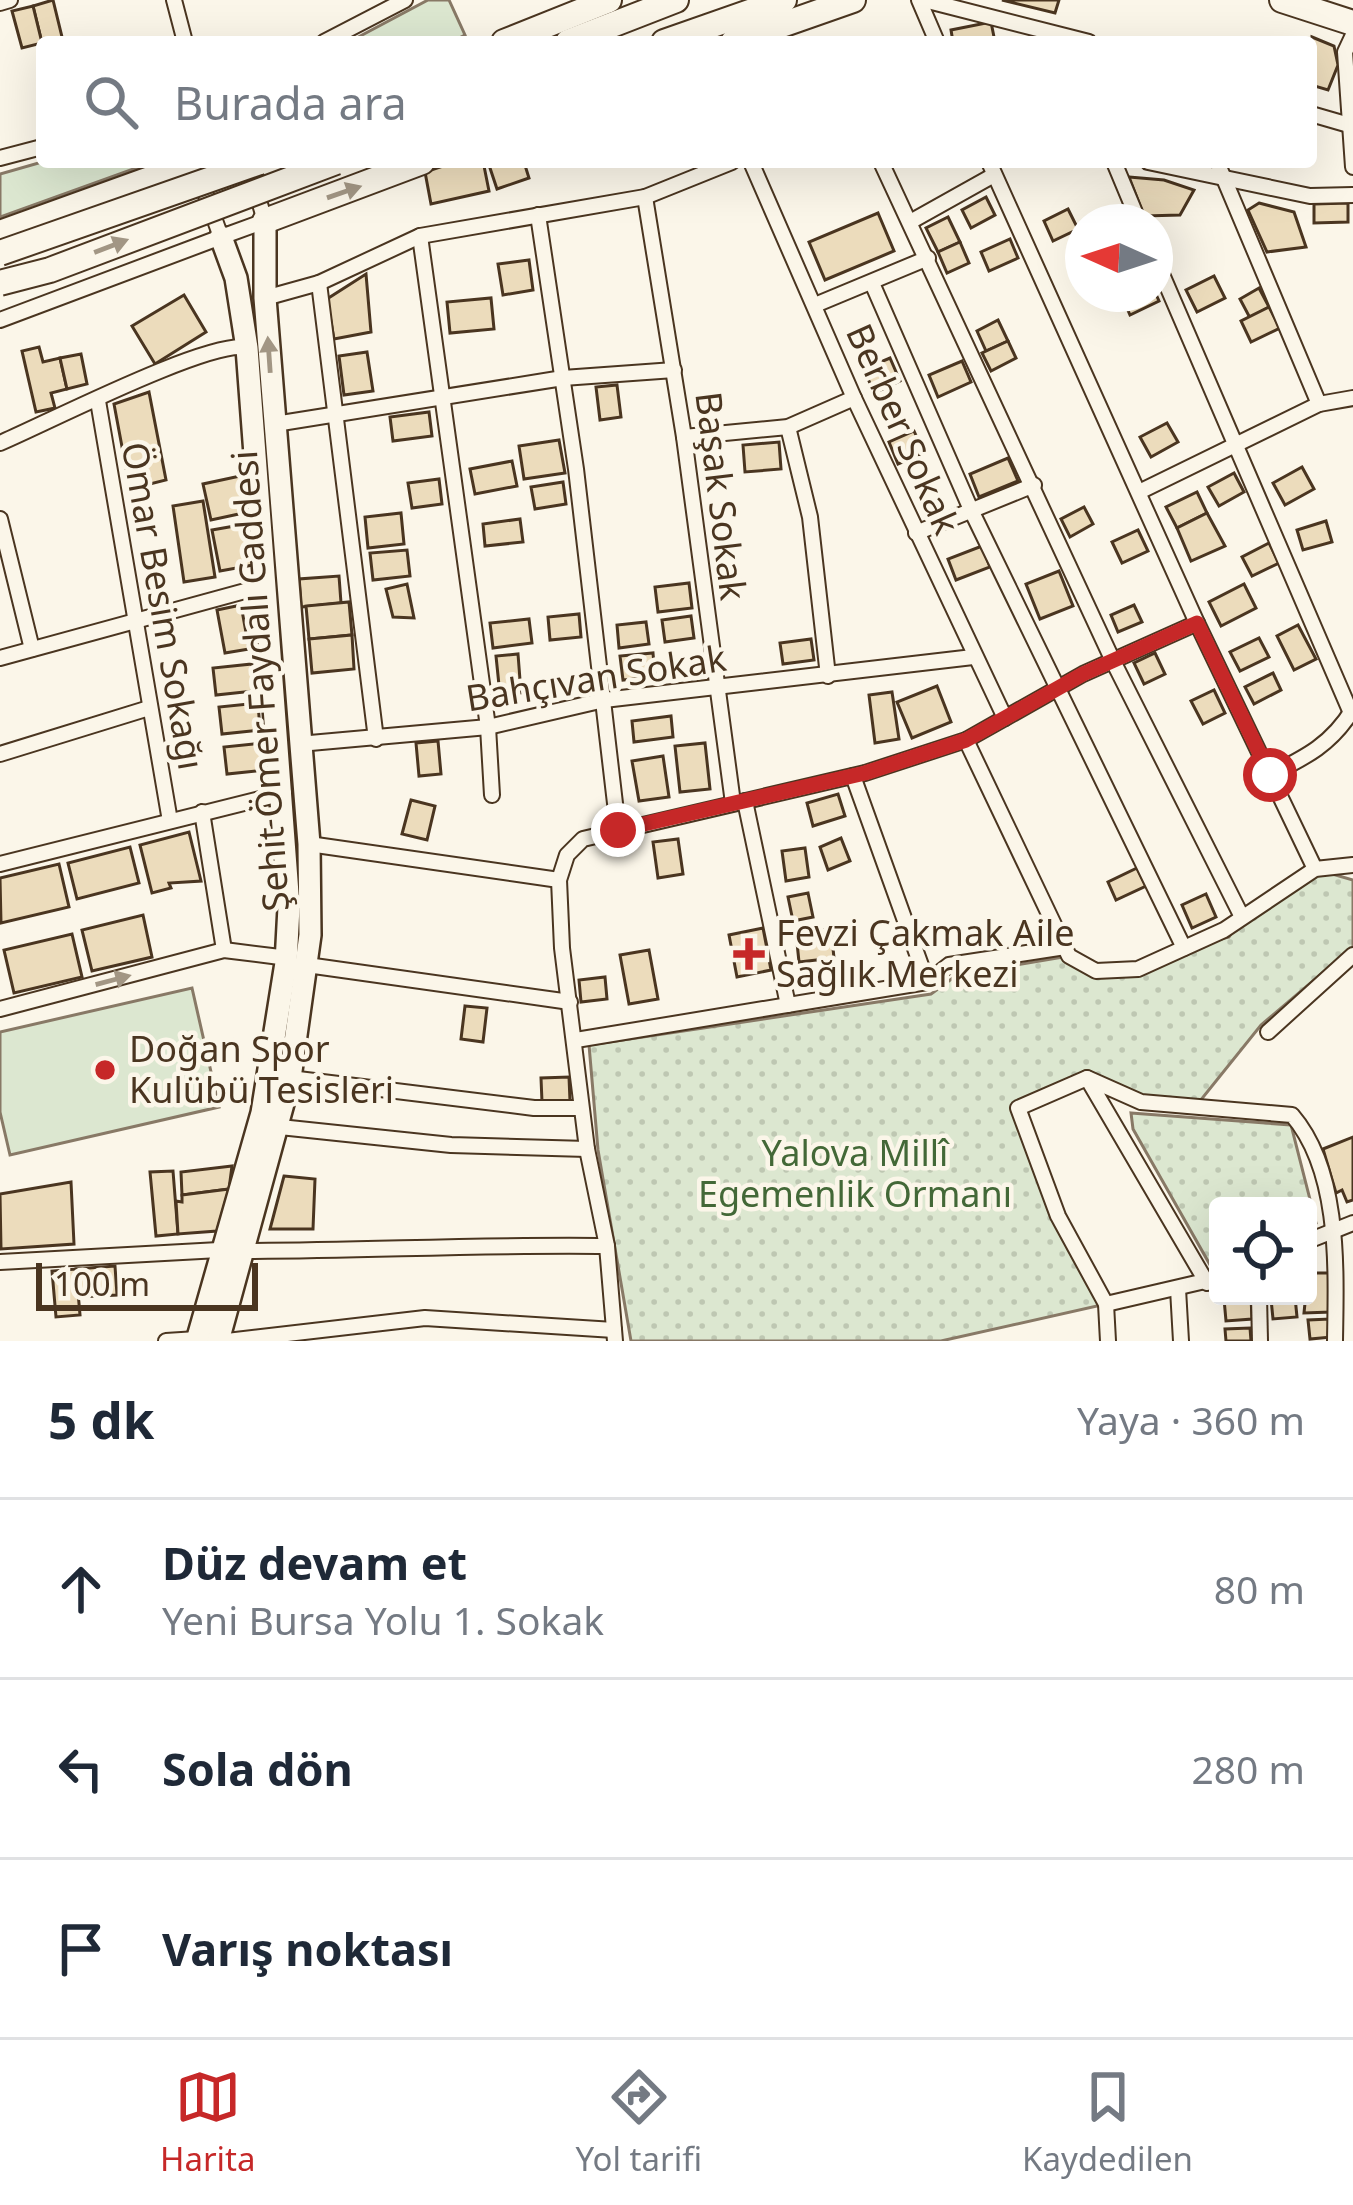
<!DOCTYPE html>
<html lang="tr">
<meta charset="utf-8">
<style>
body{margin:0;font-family:"Noto Sans",sans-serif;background:#f2f2f3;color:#1f2937}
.controls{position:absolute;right:36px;bottom:36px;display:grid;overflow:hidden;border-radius:12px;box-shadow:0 12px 48px #0002}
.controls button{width:108px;height:108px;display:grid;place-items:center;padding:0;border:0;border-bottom:3px solid #e0e1e3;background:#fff;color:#1f2937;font:60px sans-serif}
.compass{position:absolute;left:1065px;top:204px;width:108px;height:108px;border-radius:50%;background:#fff;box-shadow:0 12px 48px #0002;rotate:273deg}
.scale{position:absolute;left:36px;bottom:30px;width:222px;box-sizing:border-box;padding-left:12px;border:6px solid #4a3520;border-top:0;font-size:33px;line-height:42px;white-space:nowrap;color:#4a3520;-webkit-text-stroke:9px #fbf6e9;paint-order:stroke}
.stop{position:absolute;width:36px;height:36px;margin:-27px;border:9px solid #c62828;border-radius:50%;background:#fff}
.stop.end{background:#c62828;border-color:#fff;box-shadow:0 3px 12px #0008}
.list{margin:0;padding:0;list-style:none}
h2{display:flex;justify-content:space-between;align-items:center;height:156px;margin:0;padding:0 48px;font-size:51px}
h2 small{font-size:39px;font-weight:400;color:#747a83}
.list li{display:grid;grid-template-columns:78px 1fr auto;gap:36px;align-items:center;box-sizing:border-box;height:180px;padding:0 48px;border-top:3px solid #e0e1e3}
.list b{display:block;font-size:45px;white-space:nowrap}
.list p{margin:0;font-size:39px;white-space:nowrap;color:#747a83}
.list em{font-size:39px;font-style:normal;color:#747a83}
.icon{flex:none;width:66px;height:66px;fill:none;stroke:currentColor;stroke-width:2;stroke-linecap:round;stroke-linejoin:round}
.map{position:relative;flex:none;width:1353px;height:1341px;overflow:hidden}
.search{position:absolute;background:#fff;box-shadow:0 12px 48px #0002;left:36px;right:36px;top:36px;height:132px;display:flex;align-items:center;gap:30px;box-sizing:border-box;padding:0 42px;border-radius:12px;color:#747a83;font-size:45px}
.sheet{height:696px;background:#fff}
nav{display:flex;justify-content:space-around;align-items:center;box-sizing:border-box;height:168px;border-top:3px solid #e0e1e3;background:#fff;font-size:33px;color:#747a83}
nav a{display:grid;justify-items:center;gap:6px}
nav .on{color:#c62828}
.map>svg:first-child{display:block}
.grass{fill:#dce7d0;stroke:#887966;stroke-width:3}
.park{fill:url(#park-dots);stroke:#887966;stroke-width:3}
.building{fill:#ecdcbc;stroke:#4a3520;stroke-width:3}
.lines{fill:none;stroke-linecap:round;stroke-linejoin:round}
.street-casing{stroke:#4a3520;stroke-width:18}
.primary-casing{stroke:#4a3520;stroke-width:26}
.highway-casing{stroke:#4a3520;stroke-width:28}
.street{stroke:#fbf6e9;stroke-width:14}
.primary{stroke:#fbf6e9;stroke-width:21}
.highway{stroke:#fbf6e9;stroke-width:24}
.highway-bridge-casing{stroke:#4a3520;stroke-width:28;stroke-linecap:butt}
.highway-bridge{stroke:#fbf6e9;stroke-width:24}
.oneway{fill:#a29684}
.route{stroke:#c62828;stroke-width:15}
.poi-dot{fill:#c62828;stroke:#fbf6e9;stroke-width:4.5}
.labels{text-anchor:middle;stroke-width:9;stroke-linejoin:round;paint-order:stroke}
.street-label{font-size:36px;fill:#4a3520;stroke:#fbf6e9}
.poi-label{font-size:36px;fill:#4a3520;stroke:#fbf6e9;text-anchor:start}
.park-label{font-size:36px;fill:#436837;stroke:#fbf6e9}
</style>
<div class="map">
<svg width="1353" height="1341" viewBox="0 0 1353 1341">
<defs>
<pattern id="park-dots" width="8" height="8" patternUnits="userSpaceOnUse" patternTransform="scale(3)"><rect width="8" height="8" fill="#dce7d0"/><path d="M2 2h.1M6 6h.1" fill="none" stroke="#bec7b2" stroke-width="1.8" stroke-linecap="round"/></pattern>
</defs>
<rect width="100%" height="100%" fill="#fbf6e9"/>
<g class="grass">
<path d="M428,0H449L465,35L451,42H349Z"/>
<path d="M42,162H153L0,217V174Z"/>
<path d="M192,988L219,1107L10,1155L0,1112V1032Z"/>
</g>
<g class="park">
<path d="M1315,869L1353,880V947L1261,1025L1196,1106L1141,1102L1087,1078L1019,1108L1058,1216L1106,1304L941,1341H631L598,1150L589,1045L931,994L957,975L1069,956C1127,989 1169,951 1229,937L1242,917Z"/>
<path d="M1131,1113L1291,1125L1316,1223L1308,1226V1206H1218V1268L1213,1270L1133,1129Z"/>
</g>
<g class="building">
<path d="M53,0L62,37L42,43L33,6Z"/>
<path d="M1002,0H1059L1055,13Z"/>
<path d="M33,6L42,43L22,48L12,11Z"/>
<path d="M991,22L995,42H953L951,30Z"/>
<path d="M1312,37L1334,46L1338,65L1328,90L1311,85Z"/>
<path d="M455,162L484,166L489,191L431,204L425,172Z"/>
<path d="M488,162H524L529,178L497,189Z"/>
<path d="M1129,177L1164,180L1194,190L1180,215L1144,216Z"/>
<path d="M986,197L995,215L971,228L962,210Z"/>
<path d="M1259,203L1294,212L1306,247L1267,252L1248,210Z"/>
<path d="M1348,203V222L1314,223V204Z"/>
<path d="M1068,209L1078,229L1053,241L1044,221Z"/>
<path d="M878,213L894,251L825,280L809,242Z"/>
<path d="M948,217L960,242L938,252L926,228Z"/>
<path d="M1010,239L1018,258L989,271L981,252Z"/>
<path d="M960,242L969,263L947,273L938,252Z"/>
<path d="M529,260L533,290L503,295L498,264Z"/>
<path d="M366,274L371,332L334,339L327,299Z"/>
<path d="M1214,276L1225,298L1197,312L1186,290Z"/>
<path d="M1259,288L1269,307L1250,318L1240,299Z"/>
<path d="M1155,292L1159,301L1130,315L1121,294Z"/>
<path d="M184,295L206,332L155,364L132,326Z"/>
<path d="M491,298L494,329L450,333L447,302Z"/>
<path d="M1269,307L1280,328L1251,342L1241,321Z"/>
<path d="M998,320L1008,341L986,351L977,331Z"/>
<path d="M1008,341L1016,358L991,371L982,353Z"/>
<path d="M39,347L43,362L60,358L67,389L51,393L55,408L36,412L22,351Z"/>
<path d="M367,352L373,391L344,395L339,356Z"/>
<path d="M81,354L87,384L67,389L60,358Z"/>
<path d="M890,358L900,381L874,393L864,369Z"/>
<path d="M962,361L971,382L938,397L929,375Z"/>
<path d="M617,385L621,417L600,420L596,387Z"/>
<path d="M149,392L166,480L150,484L146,466L126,468L114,404Z"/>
<path d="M429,412L432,436L393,441L390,417Z"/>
<path d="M1167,423L1178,442L1151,457L1140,437Z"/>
<path d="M914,431L924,453L898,464L889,442Z"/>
<path d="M559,440L565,473L524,479L519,446Z"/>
<path d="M779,442L781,469L745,472L743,445Z"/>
<path d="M1008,458L1018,481L979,497L970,474Z"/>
<path d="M512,461L517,486L475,494L470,469Z"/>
<path d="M1302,467L1314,489L1285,505L1273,483Z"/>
<path d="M1234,473L1244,492L1219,506L1208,487Z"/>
<path d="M240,476L248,512L211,520L203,484Z"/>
<path d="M439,479L442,504L412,508L408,483Z"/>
<path d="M563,482L566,504L535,509L531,487Z"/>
<path d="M1197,492L1207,513L1177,528L1166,507Z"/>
<path d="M203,501L215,577L184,582L173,506Z"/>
<path d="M1084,507L1093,524L1070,537L1061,519Z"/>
<path d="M401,513L404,544L368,548L365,517Z"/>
<path d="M1207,513L1225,546L1191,561L1177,528Z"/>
<path d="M520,519L523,542L485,546L483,524Z"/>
<path d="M1326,521L1332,542L1303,550L1297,530Z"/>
<path d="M246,524L253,565L220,571L212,530Z"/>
<path d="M1138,530L1148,551L1122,563L1112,542Z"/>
<path d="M1269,543L1279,563L1252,576L1242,557Z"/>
<path d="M982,546L990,567L956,580L948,559Z"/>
<path d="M407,550L410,576L373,580L370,553Z"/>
<path d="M1059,571L1073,606L1040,619L1026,584Z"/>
<path d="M339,576L341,603L301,607L299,579Z"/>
<path d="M689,583L692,608L658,612L655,587Z"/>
<path d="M407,584L414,618L393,617L386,589Z"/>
<path d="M1244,584L1256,608L1221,626L1209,602Z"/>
<path d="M349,602L352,635L309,639L306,606Z"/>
<path d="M241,605L249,649L225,653L217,610Z"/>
<path d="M1134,605L1142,622L1118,632L1111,615Z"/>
<path d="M579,614L581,637L550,640L548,617Z"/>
<path d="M691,616L694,638L665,642L662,620Z"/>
<path d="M529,619L532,643L493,648L490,623Z"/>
<path d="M646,622L649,644L619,648L617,625Z"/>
<path d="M1298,625L1316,659L1294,670L1277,636Z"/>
<path d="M352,635L354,669L312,673L309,639Z"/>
<path d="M1259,638L1269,657L1240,671L1230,652Z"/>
<path d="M811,639L814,660L783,664L780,643Z"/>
<path d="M653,653L655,677L623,680L620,656Z"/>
<path d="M1155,653L1165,674L1144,684L1134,663Z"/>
<path d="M518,654L521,693L500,695L496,656Z"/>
<path d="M252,664L254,691L216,695L213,668Z"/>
<path d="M1273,673L1281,690L1254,704L1245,687Z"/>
<path d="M937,686L951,722L912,738L897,702Z"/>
<path d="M1214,690L1225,713L1203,724L1191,701Z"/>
<path d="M892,692L899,739L875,743L869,695Z"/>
<path d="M258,703L260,730L222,734L219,707Z"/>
<path d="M671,716L673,737L634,742L632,721Z"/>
<path d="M438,741L441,774L419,776L416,743Z"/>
<path d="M263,743L265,770L227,774L224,747Z"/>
<path d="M705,743L710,789L680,792L675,746Z"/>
<path d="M663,756L669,797L639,801L632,761Z"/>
<path d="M838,794L845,816L813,826L807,803Z"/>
<path d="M411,800L435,806L427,840L402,834Z"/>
<path d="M189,832L201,881L169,883L171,888L152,893L140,845Z"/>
<path d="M841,838L850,861L828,870L820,847Z"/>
<path d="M678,839L683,874L658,878L653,842Z"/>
<path d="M130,847L139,883L77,899L68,863Z"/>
<path d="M805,848L809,877L786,881L782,851Z"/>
<path d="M59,864L69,907L1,923L0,878Z"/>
<path d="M1137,868L1146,886L1116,900L1108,882Z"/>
<path d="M808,893L813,917L793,921L788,897Z"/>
<path d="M1206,894L1216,917L1192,928L1182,905Z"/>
<path d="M143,915L152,957L92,971L82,930Z"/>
<path d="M763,928L771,970L737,977L729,935Z"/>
<path d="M831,929L834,958L799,962L796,933Z"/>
<path d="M72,934L82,977L14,993L4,950Z"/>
<path d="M649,950L658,999L629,1004L620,955Z"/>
<path d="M605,977L607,999L581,1002L579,980Z"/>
<path d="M465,1006L487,1008L483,1042L461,1039Z"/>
<path d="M569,1077L570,1101L542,1102L541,1078Z"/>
<path d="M1353,1137V1200L1347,1202L1342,1190L1336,1193L1323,1149Z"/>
<path d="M232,1166L229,1189L182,1195L181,1172Z"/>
<path d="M173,1171L178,1234L156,1236L150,1172Z"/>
<path d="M284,1176L315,1179L313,1229H270Z"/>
<path d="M71,1182L74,1244L1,1249L0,1194Z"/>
<path d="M229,1189L217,1231L178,1234L176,1201L182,1202V1195Z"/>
<path d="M115,1266L117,1295L78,1297L76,1269Z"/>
<path d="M76,1269L80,1315L56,1317L52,1271Z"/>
<path d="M1308,1273H1330L1331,1312L1304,1313Z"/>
<path d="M1251,1297L1252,1319L1226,1321L1224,1299Z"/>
<path d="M1295,1297L1297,1317L1273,1319L1271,1299Z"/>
<path d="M1330,1319L1332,1337L1310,1339L1308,1320Z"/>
<path d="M1250,1328L1251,1341H1226L1225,1329Z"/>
</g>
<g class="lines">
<g class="street-casing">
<g id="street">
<path d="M174,0L185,42"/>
<path d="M919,0L937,42"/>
<path d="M924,0L1089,42"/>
<path d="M0,3L10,0"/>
<path d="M1353,35L1345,52L1353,167"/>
<path d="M324,42L405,0"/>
<path d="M1311,114L1349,125"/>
<path d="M0,158L42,147"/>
<path d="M751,162L854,398L1005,718"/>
<path d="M881,162L1113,661L1242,917"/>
<path d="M989,162L1197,623L1315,869"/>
<path d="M1114,162L1139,222"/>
<path d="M1148,162L1310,196L1353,195"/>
<path d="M1217,162L1319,404"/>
<path d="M200,179L221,237L265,221L255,187"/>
<path d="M645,197L684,437L733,803"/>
<path d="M538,215L576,469L618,829"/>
<path d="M910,222L994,175"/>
<path d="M420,236L488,727L492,795"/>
<path d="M1155,258L1351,713"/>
<path d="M319,283L376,739"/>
<path d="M872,283L972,512L1184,948"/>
<path d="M265,298L319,283L420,236L645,197L732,162"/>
<path d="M815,305L928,258"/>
<path d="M0,320L221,237"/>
<path d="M98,401L170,821"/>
<path d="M275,424L563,378L674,370"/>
<path d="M788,427L810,517L828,676"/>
<path d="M684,437L788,427L854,398"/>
<path d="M0,443C43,425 212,338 247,348"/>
<path d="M1139,492L1319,404L1353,398"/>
<path d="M0,519L32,649"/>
<path d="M916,533L1034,485"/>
<path d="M0,658L267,585"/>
<path d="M966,740L1069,956L1096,971L1138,969L1224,930L1315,869L1353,865"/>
<path d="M299,744L488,727L604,700L973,657"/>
<path d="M0,754L149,708"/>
<path d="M1270,775C1306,757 1332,744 1353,709"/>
<path d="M853,776L927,982"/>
<path d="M745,801L788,1005"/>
<path d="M202,812L224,950"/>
<path d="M309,844L559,880"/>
<path d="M0,864L284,793"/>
<path d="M307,965L570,1002"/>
<path d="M0,1009L224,950L280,957L286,963"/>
<path d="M1268,1032L1353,955"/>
<path d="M576,1040L927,982L949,965L1065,947"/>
<path d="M290,1078L534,1108H581"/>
<path d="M1087,1078L1018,1108L1058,1216L1106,1304L1108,1341"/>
<path d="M280,1127L451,1145L587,1149"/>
<path d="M1308,1241L1353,1223"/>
<path d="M240,1251C363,1251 485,1244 607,1246"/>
<path d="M0,1262L219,1250"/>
<path d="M1207,1283L1087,1078L1141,1102L1292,1115C1341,1172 1336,1271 1335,1341"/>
<path d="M1178,1289L1181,1341"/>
<path d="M1259,1296L1260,1341"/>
<path d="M1106,1304L1218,1278"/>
<path d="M166,1341L197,1339"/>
<path d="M227,1341L425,1318L614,1330"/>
<path d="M615,1341L607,1246L587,1149L562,948L559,880L567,855L583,839L865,773L966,740L1083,674L1197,623"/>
</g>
</g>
<g class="primary-casing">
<g id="primary">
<path d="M197,1341L262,1113L286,963L289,907L247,348L236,278L221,237"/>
<path d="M218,1341L290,1078L310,935L309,844L265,298V221"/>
</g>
</g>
<g class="highway-casing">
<g id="highway">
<path d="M1282,0L1353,23"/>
<path d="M504,42L609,0"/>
<path d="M568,42L676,0"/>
<path d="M664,42L784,0"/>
<path d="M733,42L853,0"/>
<path d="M265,221L422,162"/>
<path d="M0,233L197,162"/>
</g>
</g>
<use href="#street" class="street"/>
<use href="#primary" class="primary"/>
<use href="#highway" class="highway"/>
<g class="highway-bridge-casing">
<g id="highway-bridge">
<path d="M0,253L260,162"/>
<path d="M0,283L50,270L336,162"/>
</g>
</g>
<use href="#highway-bridge" class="highway-bridge"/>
</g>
<defs><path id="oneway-solid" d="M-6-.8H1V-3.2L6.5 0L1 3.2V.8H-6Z" transform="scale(3)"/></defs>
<g class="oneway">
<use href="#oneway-solid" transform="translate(344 192) rotate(-19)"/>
<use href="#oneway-solid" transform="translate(111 246) rotate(-21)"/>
<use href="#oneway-solid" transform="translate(269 355) rotate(-94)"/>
<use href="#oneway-solid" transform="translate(113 980) rotate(-15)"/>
</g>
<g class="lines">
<path class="route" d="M618,830L865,773L966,740L1083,674L1197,623L1270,775"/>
</g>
<g class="poi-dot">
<path d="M743 936h12v12h12v12h-12v12h-12v-12h-12v-12h12z"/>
<circle cx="105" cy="1070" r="12"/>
</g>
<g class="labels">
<g class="street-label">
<text transform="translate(903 429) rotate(66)" y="13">Berber Sokak</text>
<text transform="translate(721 496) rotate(83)" y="13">Başak Sokak</text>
<text transform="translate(163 606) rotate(80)" y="13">Ömar Besim Sokağı</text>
<text transform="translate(596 678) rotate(-9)" y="13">Bahçıvan Sokak</text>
<text transform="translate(260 681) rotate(-94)" y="13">Şehit Ömer Faydalı Caddesi</text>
</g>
<g class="poi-label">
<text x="776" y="946">Fevzi Çakmak Aile<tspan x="776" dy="41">Sağlık Merkezi</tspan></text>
<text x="129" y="1062">Doğan Spor<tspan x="129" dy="41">Kulübü Tesisleri</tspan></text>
</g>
<g class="park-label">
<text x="855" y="1166">Yalova Millî<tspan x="855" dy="41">Egemenlik Ormanı</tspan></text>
</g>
</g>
</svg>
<div class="controls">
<button><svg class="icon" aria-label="locate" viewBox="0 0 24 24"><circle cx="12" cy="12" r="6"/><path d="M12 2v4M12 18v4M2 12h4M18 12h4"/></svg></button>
</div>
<svg class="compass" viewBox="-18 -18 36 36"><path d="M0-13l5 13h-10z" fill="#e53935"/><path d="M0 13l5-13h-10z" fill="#747a83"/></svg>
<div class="scale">100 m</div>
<div class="stop" style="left:1270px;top:775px"></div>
<div class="stop end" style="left:618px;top:830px"></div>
<div class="search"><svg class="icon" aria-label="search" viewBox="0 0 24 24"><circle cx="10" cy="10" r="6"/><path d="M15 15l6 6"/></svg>Burada ara</div>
</div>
<section class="sheet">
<h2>5 dk<small>Yaya · 360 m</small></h2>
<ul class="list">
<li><svg class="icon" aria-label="ahead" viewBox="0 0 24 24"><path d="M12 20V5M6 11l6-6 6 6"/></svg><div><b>Düz devam et</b><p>Yeni Bursa Yolu 1. Sokak</p></div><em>80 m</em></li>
<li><svg class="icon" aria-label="left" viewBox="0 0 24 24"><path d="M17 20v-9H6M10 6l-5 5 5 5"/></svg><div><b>Sola dön</b></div><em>280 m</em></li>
<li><svg class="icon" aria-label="arrive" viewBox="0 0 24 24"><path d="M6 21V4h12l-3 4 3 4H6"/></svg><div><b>Varış noktası</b></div></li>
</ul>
</section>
<nav>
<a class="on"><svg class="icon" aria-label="map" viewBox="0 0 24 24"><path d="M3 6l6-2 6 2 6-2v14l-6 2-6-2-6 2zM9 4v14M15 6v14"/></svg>Harita</a>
<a><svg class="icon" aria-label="directions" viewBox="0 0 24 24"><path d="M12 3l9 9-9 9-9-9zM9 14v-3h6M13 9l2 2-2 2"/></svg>Yol tarifi</a>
<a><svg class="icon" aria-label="saved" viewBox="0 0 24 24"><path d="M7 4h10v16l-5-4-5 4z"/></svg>Kaydedilen</a>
</nav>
